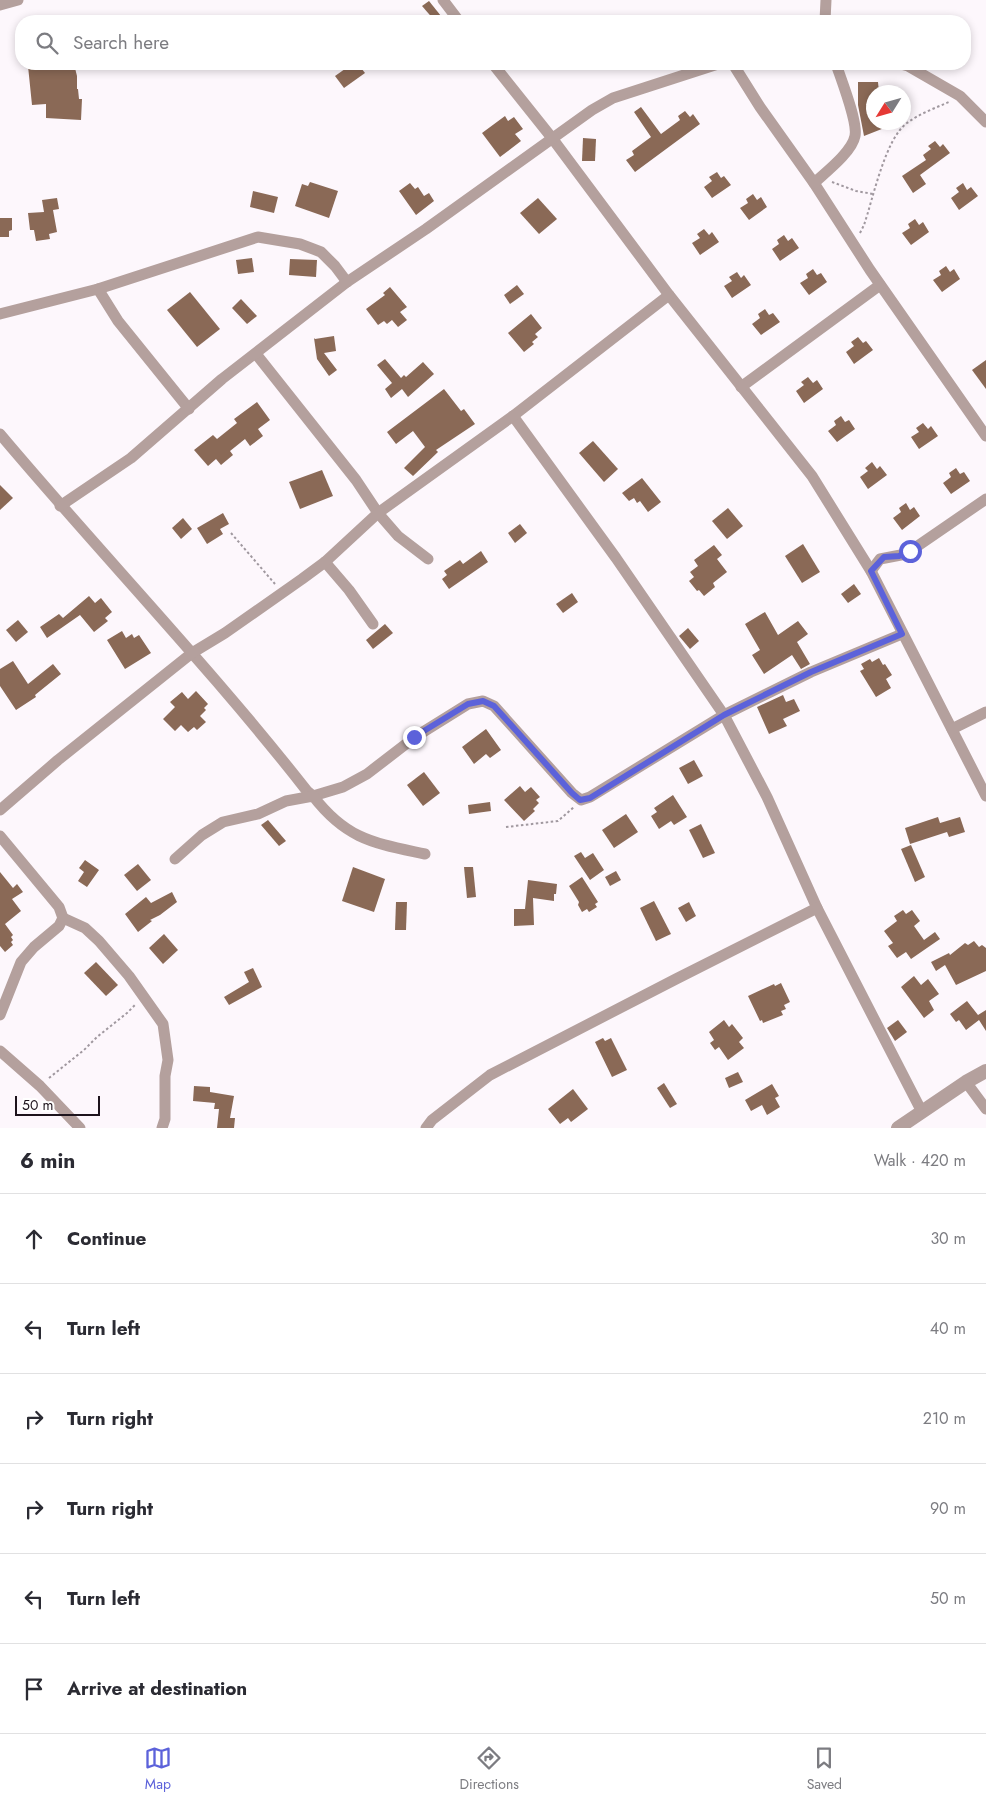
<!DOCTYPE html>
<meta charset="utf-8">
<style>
body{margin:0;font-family:Jost,sans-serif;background:#f7f7f7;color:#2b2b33}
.compass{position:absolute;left:866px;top:85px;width:45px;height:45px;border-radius:50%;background:#fff;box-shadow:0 2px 8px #0003;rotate:233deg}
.scale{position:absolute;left:15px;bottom:12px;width:85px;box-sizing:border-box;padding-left:5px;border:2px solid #1d131c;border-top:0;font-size:14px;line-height:18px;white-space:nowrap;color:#1d131c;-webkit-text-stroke:4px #fff;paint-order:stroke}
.stop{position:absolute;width:15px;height:15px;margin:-11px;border:4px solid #5c62da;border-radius:50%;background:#fff}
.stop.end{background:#5c62da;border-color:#fff;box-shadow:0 1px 5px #0008}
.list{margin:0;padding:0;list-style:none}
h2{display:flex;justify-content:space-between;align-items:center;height:65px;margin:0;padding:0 20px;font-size:21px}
h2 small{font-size:16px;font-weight:400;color:#7c7c81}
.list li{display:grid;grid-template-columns:32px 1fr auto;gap:15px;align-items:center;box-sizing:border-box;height:90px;padding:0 20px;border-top:1px solid #e1e1e2}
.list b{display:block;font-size:19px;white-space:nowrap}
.list em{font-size:16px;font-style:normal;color:#7c7c81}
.icon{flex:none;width:28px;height:28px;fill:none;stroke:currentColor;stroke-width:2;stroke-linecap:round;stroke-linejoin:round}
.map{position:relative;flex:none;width:986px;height:1128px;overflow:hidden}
.search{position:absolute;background:#fff;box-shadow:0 2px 8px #0003;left:15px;right:15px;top:15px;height:55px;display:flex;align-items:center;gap:12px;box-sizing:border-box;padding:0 18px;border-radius:20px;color:#7c7c81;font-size:19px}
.sheet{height:605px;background:#fff}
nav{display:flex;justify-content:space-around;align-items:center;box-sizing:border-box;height:70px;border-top:1px solid #e1e1e2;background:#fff;font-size:14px;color:#7c7c81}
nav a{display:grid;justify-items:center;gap:2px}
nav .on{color:#5c62da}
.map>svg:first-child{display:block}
.building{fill:#8a6956}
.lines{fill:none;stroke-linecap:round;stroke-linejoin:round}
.path{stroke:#a0989f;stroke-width:2;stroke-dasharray:2.5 2.5;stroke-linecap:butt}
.minor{stroke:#b4a09d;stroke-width:11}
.tertiary{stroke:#b4a09d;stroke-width:14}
.route{stroke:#5c62da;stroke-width:6}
</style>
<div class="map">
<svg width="986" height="1128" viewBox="0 0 986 1128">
<rect width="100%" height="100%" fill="#fdf7fc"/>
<g class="building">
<path d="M429,1L441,16L435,21L422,6Z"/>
<path d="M51,64H74L77,76V89H78L79,99H82L81,120L46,118V104L32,105L28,66Z"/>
<path d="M352,64H358L365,73L344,88L335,76Z"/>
<path d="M858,82H878L879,92H874V122L897,123L864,136L858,105Z"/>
<path d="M641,107L661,134L680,120L678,116L685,111L690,117L693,114L700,124L635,172L626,160L634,155L632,151L651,137L634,112Z"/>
<path d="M505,116L508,121L514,117L523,129L515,134L521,141L500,157L482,133Z"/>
<path d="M583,138L596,139L595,161H582Z"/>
<path d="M935,141L940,147L943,144L950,153L920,175L926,184L913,193L902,176L926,160L923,155L931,149L928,146Z"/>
<path d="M717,172L721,178L724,176L731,185L712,198L704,187L712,181L709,177Z"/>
<path d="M310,182L338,191L329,218L295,206L302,184L308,186Z"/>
<path d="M410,183L415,189L418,187L424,196L429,193L434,201L416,215L399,191Z"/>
<path d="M963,183L967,190L971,187L978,196L959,210L951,198L959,192L956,188Z"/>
<path d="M253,191L278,197L274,213L250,207Z"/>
<path d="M753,194L757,200L761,197L767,207L749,220L740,208L748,203L746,199Z"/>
<path d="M57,198L59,209L53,210L57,232L49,234L50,239L36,241L34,230H30L28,213L44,212L42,200Z"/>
<path d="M538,198L557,219L539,234L520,213Z"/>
<path d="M0,218H12V230L9,231V237H0Z"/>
<path d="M915,219L919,225L923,222L929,232L911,245L902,233L910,228L908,224Z"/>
<path d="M704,229L709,235L712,232L719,242L700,255L692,243L700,238L697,234Z"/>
<path d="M784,235L788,241L792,238L799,248L780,261L772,249L779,244L777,240Z"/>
<path d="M252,258L254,272L238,274L236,260Z"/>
<path d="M290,259L317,260L316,277L289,275Z"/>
<path d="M946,266L950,272L954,269L960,279L942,292L933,280L941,275L939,271Z"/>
<path d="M813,269L817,275L821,273L827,282L809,295L800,283L808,278L806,274Z"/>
<path d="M737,272L741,278L744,275L751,285L732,298L724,286L732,281L729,277Z"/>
<path d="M517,285L524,294L510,304L504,295Z"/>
<path d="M390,287L407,307L400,312L407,320L398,327L392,320L387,324L384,321L378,325L366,309L385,295L383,293Z"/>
<path d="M190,292L220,329L197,347L167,310Z"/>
<path d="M241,299L257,316L247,324L232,308Z"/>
<path d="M765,309L769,315L773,313L780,322L761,335L752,324L760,318L758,314Z"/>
<path d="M531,314L542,328L535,334L538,337L532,342L534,344L524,352L508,333Z"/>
<path d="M334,336L336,351L324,353L337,370L329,376L317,359L314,338L315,339Z"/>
<path d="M858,337L863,343L866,341L873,350L854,364L846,352L854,346L851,342Z"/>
<path d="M385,359L401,378L404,375L406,377L423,362L434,374L408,397L402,389L391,398L385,389L392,383L377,365Z"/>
<path d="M986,360V389L972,370Z"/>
<path d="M808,377L813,383L817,380L823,389L804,403L796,391L804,385L801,382Z"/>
<path d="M444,389L461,411L464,409L475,424L436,450L438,452L413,476L404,468L425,447L413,431L396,444L387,432Z"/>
<path d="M257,402L270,420L258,429L263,436L250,446L245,439L230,451L233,455L221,465L216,459L208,466L194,450L213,435L217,439L237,423L234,419Z"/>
<path d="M841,416L845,422L849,420L855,429L837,442L828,431L836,425L834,421Z"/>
<path d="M923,423L928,429L931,426L938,436L919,449L911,437L919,432L916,428Z"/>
<path d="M593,441L618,469L604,482L579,453Z"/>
<path d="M872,462L877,469L880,466L887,475L868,489L860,477L868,471L865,468Z"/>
<path d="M956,468L960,474L964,472L970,481L951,494L943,483L951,477L949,473Z"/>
<path d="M322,470L333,496L300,509L289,482Z"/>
<path d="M642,478L661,502L648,512L640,501L637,503L634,498L629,501L622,493Z"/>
<path d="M0,485L13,498L0,510Z"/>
<path d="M906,503L910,510L914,507L920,516L902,530L893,518L901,512L899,508Z"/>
<path d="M728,508L743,526L727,539L712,521Z"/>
<path d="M223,513L229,524L220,529L223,534L207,544L197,528Z"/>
<path d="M183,518L192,529L181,539L172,528Z"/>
<path d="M520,524L527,533L515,543L508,533Z"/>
<path d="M803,544L820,572L802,583L785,556Z"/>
<path d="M714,545L722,555L717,559L727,572L713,583L715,587L704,596L699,590L697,591L689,581L694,577L690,572L698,566L694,560Z"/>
<path d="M481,551L488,562L449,589L442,579L447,575L444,571L460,560L463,564Z"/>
<path d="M854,584L861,594L848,603L841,594Z"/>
<path d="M572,593L578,602L563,613L556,604Z"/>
<path d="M89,596L95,603L101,598L112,612L105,618L108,621L94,632L80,615L47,638L40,627L59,614L63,618Z"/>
<path d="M765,612L778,635L798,621L808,634L797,642L810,664L801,669L792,655L764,674L752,655L760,650L745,624Z"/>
<path d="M18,620L28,632L16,642L6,630Z"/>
<path d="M385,624L393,633L373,649L366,640Z"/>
<path d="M688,628L699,641L690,649L679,636Z"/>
<path d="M122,631L126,638L132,634L134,638L139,635L151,653L125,669L107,640Z"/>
<path d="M879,658L883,665L885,664L892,675L886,679L891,688L876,697L860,671L864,669L861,664L870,659L872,662Z"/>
<path d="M13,661L28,684L53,664L61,674L35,695L36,697L16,710L0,686V669Z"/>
<path d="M196,691L208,704L204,708L206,710L200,716L206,722L197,730L194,727L188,732L181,725L175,731L163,719L175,707L170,702L182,692L188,699Z"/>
<path d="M783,695L786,702L794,699L800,711L783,719L787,726L769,734L757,707Z"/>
<path d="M486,729L501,750L490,758L486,754L474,764L462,747Z"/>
<path d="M694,760L703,776L688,784L679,768Z"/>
<path d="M424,772L440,793L423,806L407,785Z"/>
<path d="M520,786L525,792L531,787L540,797L536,800L539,803L533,809L535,811L524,821L504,800Z"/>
<path d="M673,795L687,817L674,825L671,821L659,829L651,816L657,812L654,808Z"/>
<path d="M490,802L491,811L469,814L468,805Z"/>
<path d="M626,814L638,832L614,848L602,830Z"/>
<path d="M938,817L940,823L960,817L965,832L949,837L947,832L910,844L905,828Z"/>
<path d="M268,820L286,841L279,846L261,825Z"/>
<path d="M701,824L715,853L703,858L689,830Z"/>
<path d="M911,845L925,877L915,882L901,849Z"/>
<path d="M581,852L585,858L593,853L604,870L590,880L574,856Z"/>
<path d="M85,860L99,870L87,887L78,881L84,872L79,868Z"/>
<path d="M138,864L151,880L137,891L124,875Z"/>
<path d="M353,867L385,879L374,912L342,901Z"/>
<path d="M464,867H473L476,897L467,898Z"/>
<path d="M616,871L621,880L610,886L605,877Z"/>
<path d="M0,872L13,888L17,884L23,892L12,899L21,911L5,924L13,935L11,937L13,940L11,942L13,945L5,952L0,946Z"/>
<path d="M582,877L598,902L595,904L597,907L589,912L587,909L582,912L578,905L579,902L569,886Z"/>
<path d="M528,880L557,884L556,894H554V901L533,898L534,925L514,926V909H525Z"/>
<path d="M172,892L177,902L160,915L150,920L152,921L138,932L125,914L146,897L151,903Z"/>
<path d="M654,901L671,934L656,941L640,908Z"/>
<path d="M396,902H407L406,930H395Z"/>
<path d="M689,902L696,916L686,922L678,908Z"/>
<path d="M903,910L906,914L912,910L920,921L914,926L924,940L935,932L940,939L911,959L906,952L897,958L888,946L893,943L884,931L897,921L894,916Z"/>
<path d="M164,934L178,950L163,964L149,948Z"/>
<path d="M974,941L979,947L982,945L986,948V971L956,985L945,965L936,971L931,962L949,953L950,955L965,943L968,945Z"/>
<path d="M96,962L118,985L106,996L84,973Z"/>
<path d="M253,968L262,987L229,1005L224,997L249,982L244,972Z"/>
<path d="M914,976L921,985L928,979L939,994L929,1001L934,1010L924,1018L901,987Z"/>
<path d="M781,983L790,1002L784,1005L786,1009L781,1011L783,1015L763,1023L762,1020L760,1021L748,996L774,984L775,986Z"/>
<path d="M967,1001L978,1015L986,1010V1031L979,1020L966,1030L959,1020L956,1022L950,1014Z"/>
<path d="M724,1020L729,1027L732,1024L743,1038L739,1042L744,1048L728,1060L719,1047L715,1050L710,1043L714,1040L709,1032Z"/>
<path d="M898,1020L907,1032L895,1041L887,1028Z"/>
<path d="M603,1038L605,1041L611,1038L627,1070L612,1077L595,1042Z"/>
<path d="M738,1072L743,1082L729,1088L725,1078Z"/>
<path d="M664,1083L677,1104L670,1108L657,1088Z"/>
<path d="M772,1084L779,1096L775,1098L780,1107L767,1115L762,1105L751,1111L745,1100Z"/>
<path d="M194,1086L210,1087V1092L234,1096L230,1118H235L234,1128H217L219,1109H214L215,1103L193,1101Z"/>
<path d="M573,1089L588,1109L571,1122L568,1118L560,1124L548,1109Z"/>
</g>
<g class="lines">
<g class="path">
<path d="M832,182L856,191L873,194"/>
<path d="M860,233L864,225C873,199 885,139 907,123C919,114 935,108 949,102"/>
<path d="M231,533L275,584"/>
<path d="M506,827L558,821L574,807"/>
<path d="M49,1078L84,1050L97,1037L127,1013L135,1005"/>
</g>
<g class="minor">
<path d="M443,0L459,21"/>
<path d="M0,5L18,0"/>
<path d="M825,21L826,0"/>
<path d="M493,64L552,138L669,295L812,476L871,571L986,796"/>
<path d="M733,64L760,107L814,183L870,270L986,436"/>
<path d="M901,64L908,66L960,96L986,122"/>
<path d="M814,183C826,172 852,152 855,136C858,122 841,79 836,64"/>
<path d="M98,289L118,321L189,409"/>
<path d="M0,314L98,289L258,237L300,244L321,252L335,266L347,282"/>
<path d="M256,354L356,480L378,513L398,536L428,559"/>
<path d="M741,387L880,285"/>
<path d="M513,416L616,558L724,715L767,797L817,908L922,1112"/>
<path d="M0,434C101,554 210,667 307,791L313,796L343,787L367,774L415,737L468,704L483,701L494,706L572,793L581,800L590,797L724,715L811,672L902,634"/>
<path d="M60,506L131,458L222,379L347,282L426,229L592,110L613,98L718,64"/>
<path d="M325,562L349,590L373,624"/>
<path d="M871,571L880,559L906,554L986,499"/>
<path d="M952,729L986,712"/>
<path d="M0,810L58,760L192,653L225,633L302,579L325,562L378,513L513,416L669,295"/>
<path d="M0,836L59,907L63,918L59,926L34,947L21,962L0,1015"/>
<path d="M175,859L202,835L223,822L258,814L286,801L313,796C347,840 374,843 425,854"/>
<path d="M63,918L85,928L99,941L129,976L163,1024L168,1060L165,1076V1119L162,1128"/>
<path d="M0,1051L40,1086L80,1128"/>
<path d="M966,1082L986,1109"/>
<path d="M426,1128L432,1120L490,1075L676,979L817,908"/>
</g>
<path class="tertiary" d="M898,1128L966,1082L986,1071"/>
</g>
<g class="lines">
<path class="route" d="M414,737L468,704L483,701L494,706L572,793L580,800L590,798L724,715L811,672L902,634L871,571L884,557L899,556L910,551"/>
</g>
</svg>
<svg class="compass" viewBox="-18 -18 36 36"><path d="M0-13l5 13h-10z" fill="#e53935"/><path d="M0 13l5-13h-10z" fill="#7c7c81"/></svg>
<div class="scale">50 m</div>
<div class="stop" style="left:910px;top:551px"></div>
<div class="stop end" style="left:414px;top:737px"></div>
<div class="search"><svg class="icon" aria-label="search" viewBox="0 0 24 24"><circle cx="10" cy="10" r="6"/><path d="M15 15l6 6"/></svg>Search here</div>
</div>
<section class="sheet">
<h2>6 min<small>Walk · 420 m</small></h2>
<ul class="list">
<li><svg class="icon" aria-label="ahead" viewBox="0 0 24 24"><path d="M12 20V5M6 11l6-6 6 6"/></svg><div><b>Continue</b></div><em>30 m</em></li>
<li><svg class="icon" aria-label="left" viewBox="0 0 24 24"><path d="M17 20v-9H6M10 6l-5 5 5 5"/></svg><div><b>Turn left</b></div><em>40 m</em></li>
<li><svg class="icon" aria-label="right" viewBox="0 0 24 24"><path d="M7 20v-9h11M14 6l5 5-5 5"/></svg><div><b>Turn right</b></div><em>210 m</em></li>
<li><svg class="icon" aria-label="right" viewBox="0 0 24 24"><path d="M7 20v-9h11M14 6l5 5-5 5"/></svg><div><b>Turn right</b></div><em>90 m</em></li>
<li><svg class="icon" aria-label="left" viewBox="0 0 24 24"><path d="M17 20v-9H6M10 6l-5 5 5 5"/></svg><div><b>Turn left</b></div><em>50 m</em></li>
<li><svg class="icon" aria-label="arrive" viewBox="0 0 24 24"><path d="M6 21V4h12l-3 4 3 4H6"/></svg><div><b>Arrive at destination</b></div></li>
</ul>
</section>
<nav>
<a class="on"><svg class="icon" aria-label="map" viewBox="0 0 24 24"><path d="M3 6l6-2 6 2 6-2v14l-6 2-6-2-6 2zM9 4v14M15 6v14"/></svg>Map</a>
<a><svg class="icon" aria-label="directions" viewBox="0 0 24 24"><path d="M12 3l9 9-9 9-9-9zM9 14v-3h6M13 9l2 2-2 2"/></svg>Directions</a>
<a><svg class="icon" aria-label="saved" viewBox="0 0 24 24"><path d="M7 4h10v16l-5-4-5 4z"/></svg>Saved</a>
</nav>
